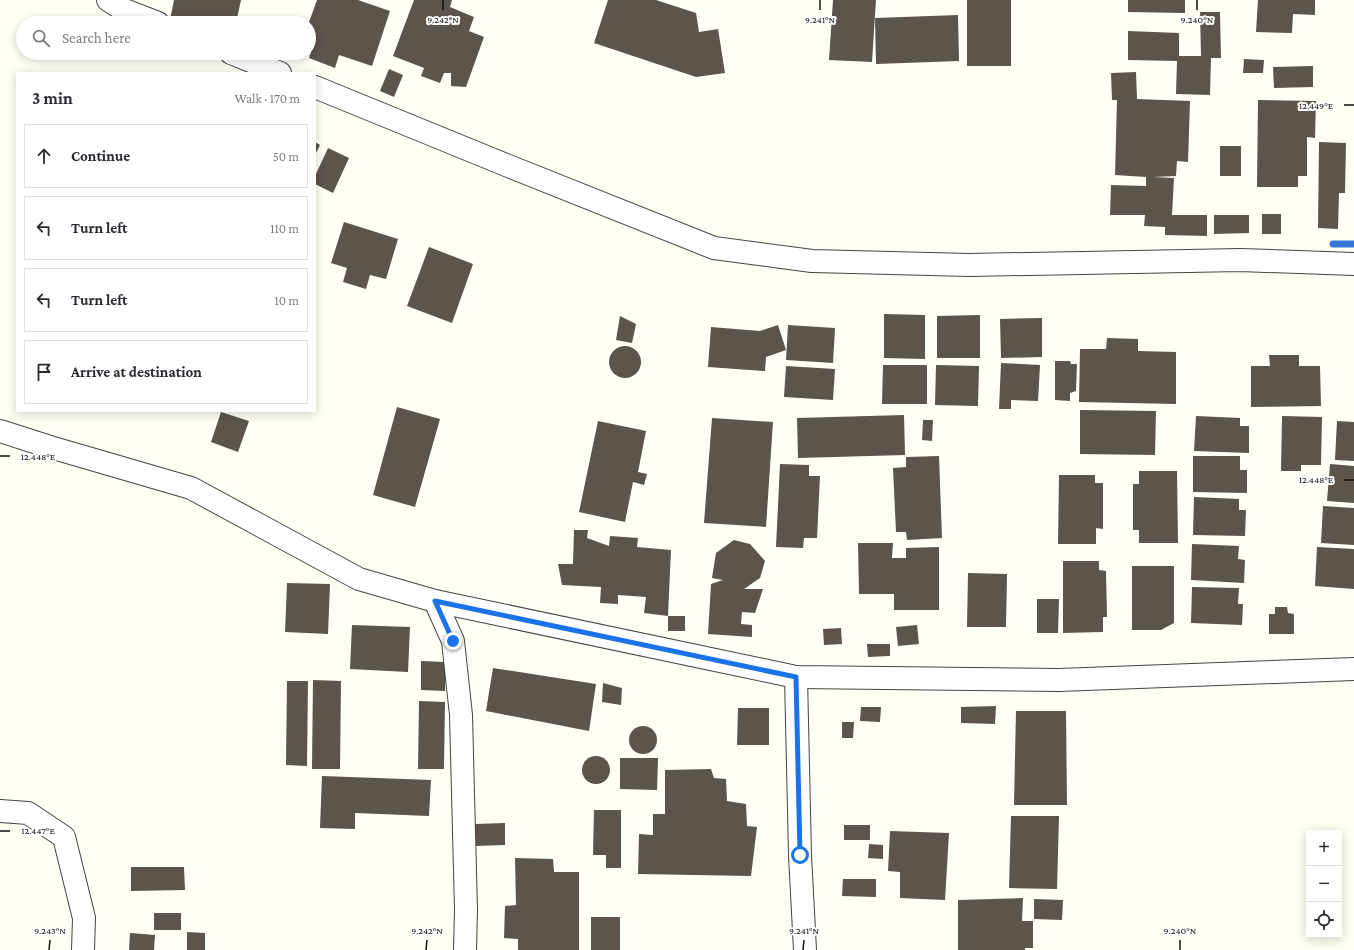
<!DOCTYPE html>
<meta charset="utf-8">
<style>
body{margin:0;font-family:"Crimson Pro",serif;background:#f2f2f3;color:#2b2b33}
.controls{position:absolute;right:12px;bottom:12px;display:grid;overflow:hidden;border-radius:0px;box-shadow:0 2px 10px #0003}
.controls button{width:36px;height:36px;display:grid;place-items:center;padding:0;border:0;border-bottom:1px solid #e1e1e2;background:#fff;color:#2b2b33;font:20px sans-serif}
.stop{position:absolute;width:12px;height:12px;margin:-9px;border:3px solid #1a73e8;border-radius:50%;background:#fff}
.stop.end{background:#1a73e8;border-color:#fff;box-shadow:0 1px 4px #0008}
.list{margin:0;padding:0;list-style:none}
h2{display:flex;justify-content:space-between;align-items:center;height:52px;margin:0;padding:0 16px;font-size:17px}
h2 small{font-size:13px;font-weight:400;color:#7c7c81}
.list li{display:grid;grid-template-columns:26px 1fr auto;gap:12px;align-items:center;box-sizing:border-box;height:64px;margin:0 8px 8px;padding:0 8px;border:1px solid #e1e1e2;border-radius:0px}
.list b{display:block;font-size:15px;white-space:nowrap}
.list em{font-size:13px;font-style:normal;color:#7c7c81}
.icon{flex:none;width:22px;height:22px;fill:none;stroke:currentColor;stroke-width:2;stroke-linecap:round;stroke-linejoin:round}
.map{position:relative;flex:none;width:1354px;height:950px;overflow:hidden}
.search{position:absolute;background:#fff;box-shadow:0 2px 10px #0003;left:16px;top:16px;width:300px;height:44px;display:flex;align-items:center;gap:10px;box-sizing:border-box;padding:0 14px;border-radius:22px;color:#7c7c81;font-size:15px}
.panel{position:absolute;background:#fff;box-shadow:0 2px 10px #0003;left:16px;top:72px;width:300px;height:340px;border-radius:0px}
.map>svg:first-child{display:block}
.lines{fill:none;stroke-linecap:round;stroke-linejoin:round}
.stream{stroke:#3477da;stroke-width:7}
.building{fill:#5b554c}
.minor-casing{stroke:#444;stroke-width:24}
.minor{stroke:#fff;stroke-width:22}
.route{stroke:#1a73e8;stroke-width:5}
.ticks{fill:none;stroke:#111;stroke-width:1.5}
.ticks-label{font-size:10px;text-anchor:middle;fill:#111;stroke:#fff;stroke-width:4;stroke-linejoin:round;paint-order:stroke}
</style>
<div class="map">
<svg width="1354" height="950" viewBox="0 0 1354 950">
<rect width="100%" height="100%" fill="#fffff5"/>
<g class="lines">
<path class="stream" d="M1333,244H1354"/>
</g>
<g class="building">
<path d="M174,0H241L236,23H182L170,20Z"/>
<path d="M317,0H358L390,11L372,66L339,55L335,68L309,58L316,37L309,35V22Z"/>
<path d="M414,0H452L450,7L474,17L469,31L484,37L466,87L451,86V73H444L440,83L421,76L424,68L393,56Z"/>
<path d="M608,0H656L696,13L699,32L718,29L725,73L696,77L594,43Z"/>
<path d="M833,0H876L872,62L829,60Z"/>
<rect x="967" y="0" width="44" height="66"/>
<path d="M1128,0H1185V13L1128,12Z"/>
<path d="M1258,0H1315V15L1293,14L1292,33L1256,32Z"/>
<path d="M1200,12H1220L1221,58H1211L1210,95L1176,94L1177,61L1128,60V31L1179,33V56H1201Z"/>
<path d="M958,15L959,61L876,64L875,18Z"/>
<path d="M1244,59L1264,60L1263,73H1243Z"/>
<path d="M1313,66V87L1274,88L1273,67Z"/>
<path d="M389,69L403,75L394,97L380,91Z"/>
<path d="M1136,72L1137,99L1190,101L1188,162L1177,161L1176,176L1153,177L1174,178L1172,215H1207V236L1165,235V227L1144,226L1145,215H1110L1111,185L1146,186V177L1115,175L1117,100H1112L1111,73Z"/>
<path d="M1258,100L1316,101L1315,138L1307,137V176H1298V187H1257Z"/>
<path d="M315,142L320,145L315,155Z"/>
<path d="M1319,142L1346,143L1345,193H1339L1338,229L1318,228Z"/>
<rect x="1220" y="146" width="21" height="30"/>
<path d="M328,148L349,158L333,193L315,184V176Z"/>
<rect x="1262" y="214" width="19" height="20"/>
<path d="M1214,215H1249V233L1214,234Z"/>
<path d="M344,222L398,239L386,279L370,275L366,289L343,282L347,268L331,263Z"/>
<path d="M429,247L473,264L452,323L407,306Z"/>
<path d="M884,314L925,315V359L884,358Z"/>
<path d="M980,315V358H937V316Z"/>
<path d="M620,316L636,324L632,343L616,340Z"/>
<path d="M1042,318V357L1001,358L1000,319Z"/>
<path d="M778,325L786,350L766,357L765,371L708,367L711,327L760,331Z"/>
<path d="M788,325L835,328L833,363L786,360Z"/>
<path d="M1107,338L1138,339V351L1176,352V404L1079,402L1080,349H1106Z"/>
<circle cx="625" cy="362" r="16"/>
<path d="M1269,355H1299V366H1320L1321,406L1251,407V366H1270Z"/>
<path d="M1055,361H1070L1071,364H1077L1076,391L1070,393V401L1055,400Z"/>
<path d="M1001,363L1040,365L1038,401L1011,400V409H999Z"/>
<path d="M883,365H927V404H882Z"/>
<path d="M936,365L979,366L978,406L935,405Z"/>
<path d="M786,366L835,369L833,400L784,397Z"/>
<path d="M397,407L440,419L415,507L373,495Z"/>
<path d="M1080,410L1156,411L1155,455L1080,454Z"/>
<path d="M221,412L249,421L238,452L211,442Z"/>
<path d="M904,415L905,455L798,458L797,418Z"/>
<path d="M1196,416L1240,418V426H1249V453L1194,451Z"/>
<path d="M1282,416L1322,417L1321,465H1301V471H1281Z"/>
<path d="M712,418L773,422L766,527L704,523Z"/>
<path d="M923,420H933L932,441L922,440Z"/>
<path d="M598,421L646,431L638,472L647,474L644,485L633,482L625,522L579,512Z"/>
<path d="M1337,421L1354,422V461L1335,460Z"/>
<path d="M939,456L942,538L907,540L906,532H896L893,468L906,467V457Z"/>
<path d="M1193,456H1240V470H1247V493L1193,492Z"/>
<path d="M780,464L809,465V476H820L817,538H804L803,548L776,547Z"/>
<path d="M1330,464L1354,466V503L1327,501Z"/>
<path d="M1139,471H1177L1178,543H1139V530H1133V484H1139Z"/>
<path d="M1059,475H1095V483H1103V529L1096,528V544H1058Z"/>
<path d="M1194,497L1239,499V510H1246L1245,536L1193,535Z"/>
<path d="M1323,506L1354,508V545L1321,543Z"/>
<path d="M574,530H588L587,538L609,546L610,536L638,538L637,547L671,550L668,616L644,613L646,597L618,595V604L600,603L601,587L562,585L558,564H573Z"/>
<path d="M734,540L750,544L765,561L760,578L744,589H763L755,613L742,612L741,624L752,625V637L708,634L711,584L723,580L712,578L716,553Z"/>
<path d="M858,543H893L892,558H906V548L939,547V610H894V594H859Z"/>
<path d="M1192,544L1239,546L1238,559L1245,560L1244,583L1191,580Z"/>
<path d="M1317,547L1354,549V589L1315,586Z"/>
<path d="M1063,561H1099V570L1106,571L1107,617H1103V632L1063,633Z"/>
<path d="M1132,566H1174V623L1161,630H1132Z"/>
<path d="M968,573L1007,574L1006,627H967Z"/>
<path d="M287,583L330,584L328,634L285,632Z"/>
<path d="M1192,587L1239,588L1238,604H1243L1242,625L1191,623Z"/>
<path d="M1037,599H1059L1058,633H1037Z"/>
<path d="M1275,607H1287L1288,613L1294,614V634H1269V614H1275Z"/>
<rect x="668" y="616" width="17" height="15"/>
<path d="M352,625L410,627L408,672L350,669Z"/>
<path d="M917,625L919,644L898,646L896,627Z"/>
<path d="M841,628L842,644L824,645L823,629Z"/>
<path d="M867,644H890V656L868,657Z"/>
<path d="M421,661L446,662L445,691L421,690Z"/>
<path d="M493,668L596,684L589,731L486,711Z"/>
<path d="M313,680L341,681L340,769H312Z"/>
<path d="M287,681H308L307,766L286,765Z"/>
<path d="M603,683L622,688L621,705L602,702Z"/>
<path d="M419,701L445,702L444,769H418Z"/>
<path d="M996,706L995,724L961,723V707Z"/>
<path d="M861,707H881L880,722L860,721Z"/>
<path d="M738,708H769V745H737Z"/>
<path d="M1016,711H1066L1067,805H1014Z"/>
<path d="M842,722H854L853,738H842Z"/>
<circle cx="643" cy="740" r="14"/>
<circle cx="596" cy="770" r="14"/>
<path d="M620,758H658L657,790L620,789Z"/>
<path d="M711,769L714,778L726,779L727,801L746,804L747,826L757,827L751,876L638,874L639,834L653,835V814H665V770Z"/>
<path d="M322,776L431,780L429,816L355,813V829L320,828Z"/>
<path d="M594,810H621V868H606V855H593Z"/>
<path d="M1011,816H1059L1057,889L1009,888Z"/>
<path d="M505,823V845L475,846V824Z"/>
<rect x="844" y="825" width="26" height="15"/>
<path d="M890,831L949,833L945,900L900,898V872L888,871Z"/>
<path d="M869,844L883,845V859L868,858Z"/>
<path d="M515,858L553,859L554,872H579V950H518V939L504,938L505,906L516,905Z"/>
<path d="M131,867H184L185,890L131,891Z"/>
<path d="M843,879H876V897L842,896Z"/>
<path d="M1023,898L1022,921H1033V948H1025V950H958V900Z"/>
<path d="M1034,899L1063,900L1062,920L1034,919Z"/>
<rect x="154" y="913" width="27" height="17"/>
<rect x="591" y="917" width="29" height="33"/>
<path d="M187,932L205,933V950H187Z"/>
<path d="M130,933L155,935L154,950H129Z"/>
</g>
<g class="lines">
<g class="minor-casing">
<g id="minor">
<path d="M108,0L122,9L158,23"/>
<path d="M231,53L280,73"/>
<path d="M315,87L506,165L714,248L812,261L969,265L1240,260L1354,264"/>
<path d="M0,431L50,447L191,488L359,579L435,601L453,641L461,715L466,910L465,950"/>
<path d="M435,601L796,677L1059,680L1354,669"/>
<path d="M796,677L800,855L805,950"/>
<path d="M0,811L28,813L64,837L84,918L83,950"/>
</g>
</g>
<use href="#minor" class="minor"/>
</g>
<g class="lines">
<path class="route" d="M453,641L435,601L796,677L800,855"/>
</g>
<path class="ticks" d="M443,10V0M820,10V0M1197,10V0M1344,105H1354M0,456H10M1344,480H1354M0,831H10M49,950L50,940M426,950L427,940M803,950L804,940M1180,950V940"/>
<g class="ticks-label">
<text x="443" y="23">9.242°N</text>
<text x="820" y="23">9.241°N</text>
<text x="1197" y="23">9.240°N</text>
<text x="1316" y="109">12.449°E</text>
<text x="38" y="460">12.448°E</text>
<text x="1316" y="483">12.448°E</text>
<text x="38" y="834">12.447°E</text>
<text x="50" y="934">9.243°N</text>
<text x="427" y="934">9.242°N</text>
<text x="804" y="934">9.241°N</text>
<text x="1180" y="934">9.240°N</text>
</g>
</svg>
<div class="controls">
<button>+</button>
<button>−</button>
<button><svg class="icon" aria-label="locate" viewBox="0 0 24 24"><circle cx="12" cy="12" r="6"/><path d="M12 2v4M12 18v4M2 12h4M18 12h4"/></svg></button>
</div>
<div class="stop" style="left:800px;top:855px"></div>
<div class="stop end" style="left:453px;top:641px"></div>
<div class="search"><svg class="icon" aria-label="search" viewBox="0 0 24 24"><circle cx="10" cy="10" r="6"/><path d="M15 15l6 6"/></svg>Search here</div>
<section class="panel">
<h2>3 min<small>Walk · 170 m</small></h2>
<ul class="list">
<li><svg class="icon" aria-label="ahead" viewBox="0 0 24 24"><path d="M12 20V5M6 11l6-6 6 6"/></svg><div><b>Continue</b></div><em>50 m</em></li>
<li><svg class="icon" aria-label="left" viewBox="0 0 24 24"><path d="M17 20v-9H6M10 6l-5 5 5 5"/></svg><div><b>Turn left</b></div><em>110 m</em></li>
<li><svg class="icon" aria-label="left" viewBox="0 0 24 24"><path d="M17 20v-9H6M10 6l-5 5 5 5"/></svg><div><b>Turn left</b></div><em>10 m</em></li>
<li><svg class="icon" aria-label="arrive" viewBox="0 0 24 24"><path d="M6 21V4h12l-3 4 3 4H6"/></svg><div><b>Arrive at destination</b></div></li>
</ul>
</section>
</div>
